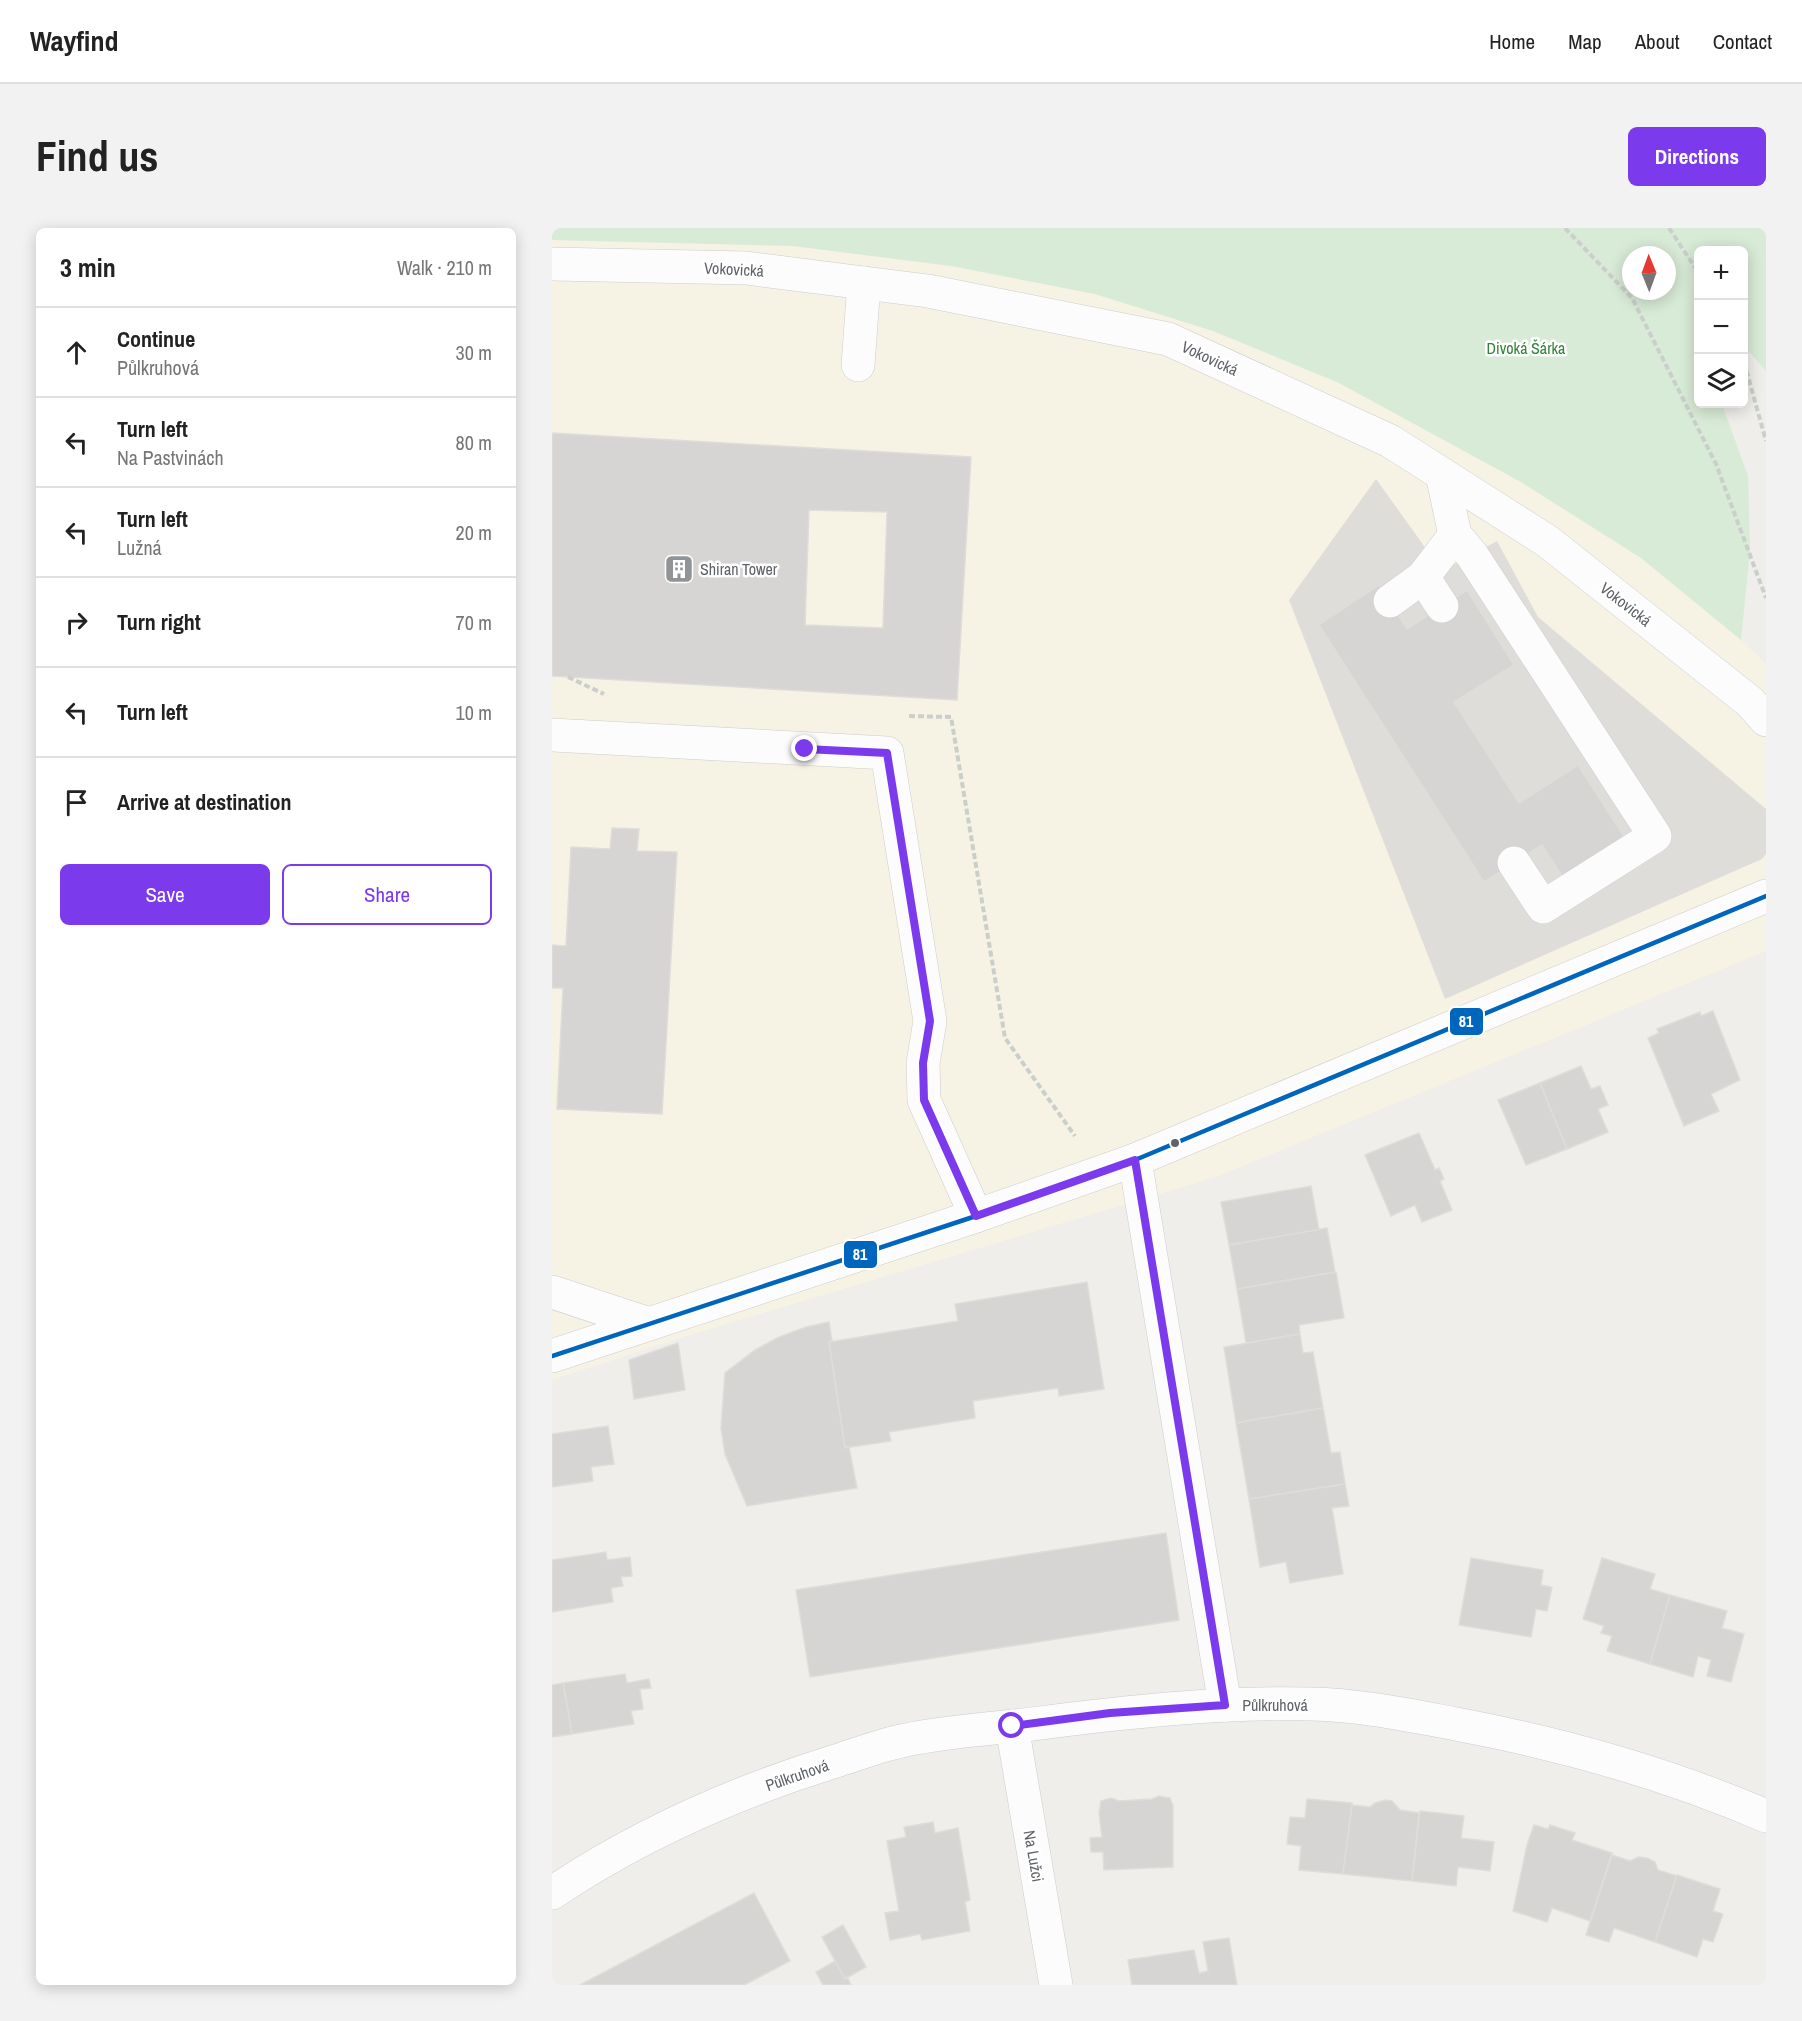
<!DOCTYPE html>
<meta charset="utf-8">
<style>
body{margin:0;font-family:"Archivo Narrow",sans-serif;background:#f2f2f2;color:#222}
.controls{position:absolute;right:18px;top:18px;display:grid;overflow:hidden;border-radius:9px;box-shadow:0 3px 15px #0003}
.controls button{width:54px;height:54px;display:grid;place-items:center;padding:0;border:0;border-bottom:2px solid #e0e0e0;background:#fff;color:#222;font:30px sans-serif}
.compass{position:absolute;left:1070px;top:18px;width:54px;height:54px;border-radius:50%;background:#fff;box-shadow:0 3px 15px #0003;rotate:359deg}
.stop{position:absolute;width:18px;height:18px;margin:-14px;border:4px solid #7c3aed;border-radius:50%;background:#fff}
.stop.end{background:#7c3aed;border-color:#fff;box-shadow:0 2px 6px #0008}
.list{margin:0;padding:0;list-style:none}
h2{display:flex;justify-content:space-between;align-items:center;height:78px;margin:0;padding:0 24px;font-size:26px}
h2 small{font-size:20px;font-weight:400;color:#767676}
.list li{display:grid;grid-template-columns:39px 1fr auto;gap:18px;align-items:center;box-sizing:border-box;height:90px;padding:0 24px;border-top:2px solid #e0e0e0}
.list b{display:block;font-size:22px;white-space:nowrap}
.list p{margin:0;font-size:20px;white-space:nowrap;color:#767676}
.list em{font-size:20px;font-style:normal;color:#767676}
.actions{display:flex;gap:12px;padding:18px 24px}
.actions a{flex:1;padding:14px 0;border:2px solid #7c3aed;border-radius:9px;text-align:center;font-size:21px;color:#7c3aed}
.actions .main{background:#7c3aed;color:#fff}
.icon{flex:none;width:33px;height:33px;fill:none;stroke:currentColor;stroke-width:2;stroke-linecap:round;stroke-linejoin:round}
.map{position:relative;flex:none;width:1214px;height:1757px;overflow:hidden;border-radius:9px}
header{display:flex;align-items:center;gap:36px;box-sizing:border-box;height:84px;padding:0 30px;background:#fff;border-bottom:2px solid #e0e0e0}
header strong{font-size:28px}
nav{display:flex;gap:33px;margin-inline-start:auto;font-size:21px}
.intro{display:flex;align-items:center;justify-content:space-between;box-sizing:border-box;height:144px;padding:0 36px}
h1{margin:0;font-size:42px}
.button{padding:15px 27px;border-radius:9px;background:#7c3aed;color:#fff;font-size:21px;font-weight:700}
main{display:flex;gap:36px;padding:0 36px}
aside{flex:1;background:#fff;border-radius:9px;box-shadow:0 3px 15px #0003}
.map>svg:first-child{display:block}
.commercial{fill:#f7f3e4}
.industrial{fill:#dfddda}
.green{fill:#d8ebd6;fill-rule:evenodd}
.building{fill:#d6d5d3;stroke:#deddd9;stroke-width:1.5;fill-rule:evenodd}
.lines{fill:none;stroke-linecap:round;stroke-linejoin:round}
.minor-casing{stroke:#cbcccc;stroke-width:34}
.path{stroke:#cacfcc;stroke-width:4;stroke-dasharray:6 3;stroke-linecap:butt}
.minor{stroke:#fdfcfc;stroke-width:33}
.bus-1-casing{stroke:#fff;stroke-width:9}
.bus-1{stroke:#0065bd;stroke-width:4.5}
.route{stroke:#7c3aed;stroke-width:8}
.bus-dot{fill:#5f6368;stroke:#fff;stroke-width:2}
.labels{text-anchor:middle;stroke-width:5;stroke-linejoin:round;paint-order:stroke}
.street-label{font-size:16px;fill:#5f6368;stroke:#fff}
.park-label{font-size:16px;fill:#348238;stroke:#fff}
.poi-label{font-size:16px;fill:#5f6368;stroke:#fff;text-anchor:start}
.line-badge{stroke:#fff;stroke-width:2}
.badge-label{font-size:16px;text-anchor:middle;font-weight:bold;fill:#fff}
</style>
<header>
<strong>Wayfind</strong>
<nav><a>Home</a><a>Map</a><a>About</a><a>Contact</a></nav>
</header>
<div class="intro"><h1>Find us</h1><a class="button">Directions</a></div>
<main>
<aside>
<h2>3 min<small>Walk · 210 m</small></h2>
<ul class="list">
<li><svg class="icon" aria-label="ahead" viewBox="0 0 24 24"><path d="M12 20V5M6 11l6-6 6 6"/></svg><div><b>Continue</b><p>Půlkruhová</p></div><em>30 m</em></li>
<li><svg class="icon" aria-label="left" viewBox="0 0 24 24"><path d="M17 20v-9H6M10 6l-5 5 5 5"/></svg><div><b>Turn left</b><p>Na Pastvinách</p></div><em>80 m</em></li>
<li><svg class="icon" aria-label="left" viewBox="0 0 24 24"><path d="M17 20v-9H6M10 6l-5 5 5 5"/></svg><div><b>Turn left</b><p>Lužná</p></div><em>20 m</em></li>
<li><svg class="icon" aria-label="right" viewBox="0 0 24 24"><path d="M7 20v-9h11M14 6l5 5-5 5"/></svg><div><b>Turn right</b></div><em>70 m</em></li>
<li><svg class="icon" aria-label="left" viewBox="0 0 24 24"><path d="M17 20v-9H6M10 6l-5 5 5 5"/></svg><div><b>Turn left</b></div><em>10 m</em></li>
<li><svg class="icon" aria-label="arrive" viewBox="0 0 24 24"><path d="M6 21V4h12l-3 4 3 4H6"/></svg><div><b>Arrive at destination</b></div></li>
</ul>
<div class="actions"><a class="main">Save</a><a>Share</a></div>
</aside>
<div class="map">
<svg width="1214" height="1757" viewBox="0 0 1214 1757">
<rect width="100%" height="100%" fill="#efeeea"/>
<path class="commercial" d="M0,12L241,18L399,38L543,66L661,103L787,155L969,254L1089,330L1189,412L1214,436V723L664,949L128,1110L0,1152Z"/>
<path class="industrial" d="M824,251L890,343L945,313L986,389L1214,581V626L1210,631L893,771L737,372Z"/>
<path class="green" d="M0,0H1214V143L1192,118V22H1146V176H1170L1196,248L1198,323L1189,412L1089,330L969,254L787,155L661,103L543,66L399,38L241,18L0,12ZM1079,27H1115V63H1079Z"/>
<g class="building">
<path d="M0,205L419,229L405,472L0,448ZM257,282L335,284L331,400L253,397Z"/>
<path d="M827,357L855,401L915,362L962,437L902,474L967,575L1026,537L1073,610L1015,648L1013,645L1010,648L990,617L932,654L767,397Z"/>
<path d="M60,600L87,601L85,623L125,624L110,886L5,881L11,760H0V717L14,718L19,619L58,621Z"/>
<path d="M1161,783L1188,852L1159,866L1167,883L1132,898L1096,810L1107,805L1105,801L1148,784L1149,788Z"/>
<path d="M1029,838L1039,861L1048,858L1056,877L1046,881L1056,904L1015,921L988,855Z"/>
<path d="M988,855L1015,921L974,937L946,872Z"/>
<path d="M867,905L883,942L887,940L892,951L888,953L900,982L870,994L863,977L839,988L813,927Z"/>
<path d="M759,958L767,1002L677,1017L669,974Z"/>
<path d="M775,1000L783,1044L685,1061L677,1017Z"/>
<path d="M784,1044L792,1090L747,1097L748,1106L694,1115L685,1061Z"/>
<path d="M535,1054L552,1161L507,1168L506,1160L421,1173L423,1190L337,1204L339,1213L293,1220L277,1114L406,1093L403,1076Z"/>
<path d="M277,1094L280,1113L277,1114L293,1220L297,1219L305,1260L195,1278L173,1226L169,1200L173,1145L203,1122L227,1109L254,1099Z"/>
<path d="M748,1106L751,1125L761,1124L771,1180L684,1195L672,1119Z"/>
<path d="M126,1115L133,1162L82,1171L77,1132Z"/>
<path d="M771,1180L779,1225L788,1224L793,1256L697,1271L684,1195Z"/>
<path d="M56,1198L62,1236L39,1239L41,1253L0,1259V1206Z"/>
<path d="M793,1256L797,1278L780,1280L791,1346L738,1355L734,1334L708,1339L697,1271Z"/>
<path d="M614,1305L627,1392L258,1449L244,1362Z"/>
<path d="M54,1324L55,1332L78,1329L80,1348L69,1349L71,1358L59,1360L61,1374L0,1384V1332Z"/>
<path d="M919,1330L991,1342L989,1357L1000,1359L995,1383L984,1381L979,1409L907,1397Z"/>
<path d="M1050,1330L1103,1346L1098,1361L1118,1367L1098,1436L1055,1423L1060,1408L1049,1405L1052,1398L1031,1391Z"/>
<path d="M1118,1367L1175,1383L1170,1400L1192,1406L1179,1454L1155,1448L1159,1432L1146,1428L1141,1449L1098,1436Z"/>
<path d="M73,1446L75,1455L97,1451L99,1460L88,1461L91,1481L79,1483L82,1496L20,1506L11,1455Z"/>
<path d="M11,1455L20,1506L0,1509V1457Z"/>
<path d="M607,1568L618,1570L621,1578V1639L552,1642L551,1624H539L538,1610L550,1609L547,1585L549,1573L559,1570L567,1573L600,1571Z"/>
<path d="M755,1571L800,1575L791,1646L747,1642L749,1618L735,1616L738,1589L753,1590Z"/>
<path d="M834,1572L840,1573L848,1582L867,1585L860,1653L791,1646L800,1577L818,1579L823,1575Z"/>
<path d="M868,1583L912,1588L909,1610L942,1614L938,1643L906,1639L904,1658L860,1653Z"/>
<path d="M381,1594L383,1605L406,1600L418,1672L413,1674L418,1703L370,1712L368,1706L338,1712L333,1685L347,1683L335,1613L354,1609L352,1599Z"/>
<path d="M982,1597L996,1601L998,1597L1023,1605L1020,1612L1060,1625L1038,1693L1000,1680L995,1694L961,1683L975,1617Z"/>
<path d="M1060,1627L1078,1633L1086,1629L1095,1630L1103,1634L1106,1642L1125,1648L1103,1714L1062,1700L1057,1714L1034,1707Z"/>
<path d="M1125,1647L1168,1661L1161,1683L1171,1686L1161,1714L1151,1711L1145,1729L1103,1714Z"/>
<path d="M202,1665L238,1733L192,1757H28Z"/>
<path d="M291,1697L314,1739L293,1751L270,1709Z"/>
<path d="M677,1710L685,1757H580L576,1732L642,1722L647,1745L656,1743L651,1714Z"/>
<path d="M283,1733L293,1751L295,1749L299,1757H271L264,1744Z"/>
</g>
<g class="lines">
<g class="minor-casing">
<g id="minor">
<path d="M0,36L194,40L312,55L376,63L616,111L838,213L995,313L1198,474L1214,492"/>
<path d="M306,137L312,55"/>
<path d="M890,246L903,307L920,327L1103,608L991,679L962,635"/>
<path d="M871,349L890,378"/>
<path d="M838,373L871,349L903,307"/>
<path d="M0,507L335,525L378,793L371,835L372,872L424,988"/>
<path d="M583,932L673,1477"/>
<path d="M0,1064L97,1096"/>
<path d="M0,1128L424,988L583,932L1214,668"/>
<path d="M460,1498L504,1757"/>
<path d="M0,1665C88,1606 186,1563 287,1532C309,1525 332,1516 354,1512C395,1503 439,1501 480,1496C573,1484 666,1474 759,1476C808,1477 856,1487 904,1496C1010,1516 1114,1545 1214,1588"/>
</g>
</g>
<g class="path">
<path d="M1013,0L1080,70L1164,236L1214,370"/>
<path d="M1117,0L1146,44"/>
<path d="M1192,134L1214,213"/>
<path d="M16,449L52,466"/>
<path d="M357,488L399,489L453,810L523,908"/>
</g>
<use href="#minor" class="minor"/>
<g class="bus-1-casing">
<path id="bus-1" d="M0,1128L424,988L583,932L1214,668"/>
</g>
<use href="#bus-1" class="bus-1"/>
</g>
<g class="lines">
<path class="route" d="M253,521L335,525L378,793L371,835L372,872L424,988L583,932L673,1477L558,1485L460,1498"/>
</g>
<defs>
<g id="building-square" transform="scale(1.5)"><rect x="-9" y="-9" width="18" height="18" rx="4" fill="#919496" stroke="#fff"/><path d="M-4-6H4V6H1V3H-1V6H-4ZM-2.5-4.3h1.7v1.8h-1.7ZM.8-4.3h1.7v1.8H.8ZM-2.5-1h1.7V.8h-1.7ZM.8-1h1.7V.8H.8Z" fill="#fff"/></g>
</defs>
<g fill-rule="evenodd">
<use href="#building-square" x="127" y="341"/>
</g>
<circle class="bus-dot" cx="623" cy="915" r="5"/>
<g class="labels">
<g class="street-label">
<text transform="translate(182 41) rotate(3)" y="6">Vokovická</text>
<text transform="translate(658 130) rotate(25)" y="6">Vokovická</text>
<text transform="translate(1074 376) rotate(38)" y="6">Vokovická</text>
<text x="723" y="1483">Půlkruhová</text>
<text transform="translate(245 1547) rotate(-19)" y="6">Půlkruhová</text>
<text transform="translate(482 1628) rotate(80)" y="6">Na Lužci</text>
</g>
<g class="park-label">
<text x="974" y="126">Divoká Šárka</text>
</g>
<g class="poi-label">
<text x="148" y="347">Shiran Tower</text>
</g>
</g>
<g class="line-badge">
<rect x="897" y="779" width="35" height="29" rx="6" fill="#0065bd"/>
<rect x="291" y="1012" width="35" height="29" rx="6" fill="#0065bd"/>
</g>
<g class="badge-label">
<text x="914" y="799">81</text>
<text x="308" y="1032">81</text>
</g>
</svg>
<div class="controls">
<button>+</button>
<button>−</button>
<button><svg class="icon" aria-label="layers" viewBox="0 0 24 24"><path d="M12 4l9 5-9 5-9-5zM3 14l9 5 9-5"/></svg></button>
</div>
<svg class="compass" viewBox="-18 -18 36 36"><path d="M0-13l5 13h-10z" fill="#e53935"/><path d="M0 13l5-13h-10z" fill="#767676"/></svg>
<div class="stop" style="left:460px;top:1498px"></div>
<div class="stop end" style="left:253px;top:521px"></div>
</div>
</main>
